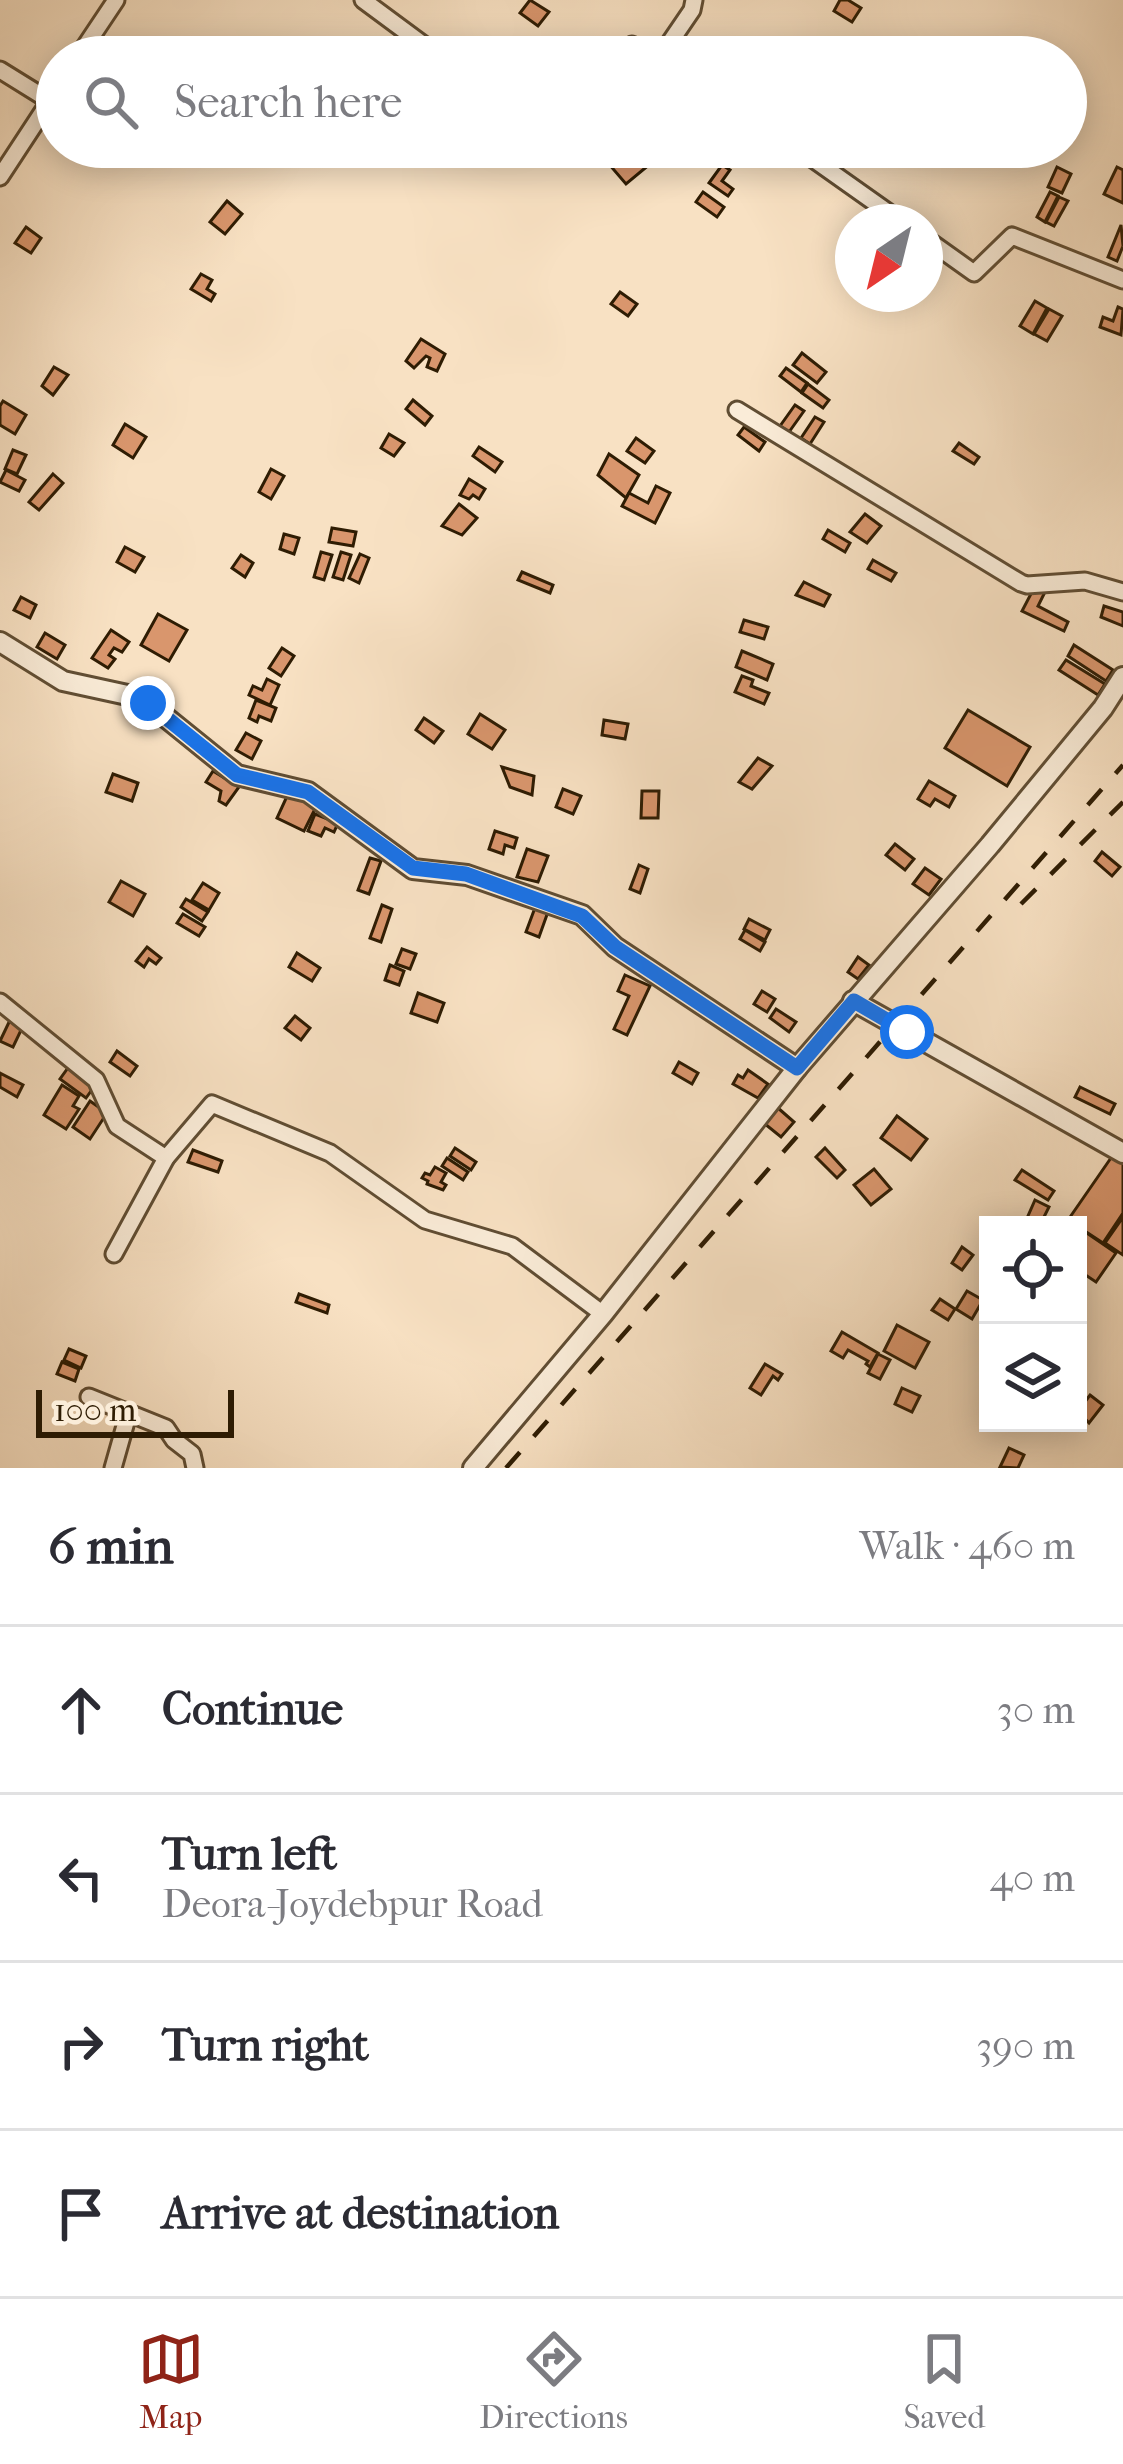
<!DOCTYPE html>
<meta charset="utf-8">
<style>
body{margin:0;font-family:"IM FELL French Canon",serif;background:#f7f7f7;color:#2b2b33}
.controls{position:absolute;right:36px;bottom:36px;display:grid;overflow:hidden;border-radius:0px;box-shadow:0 6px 30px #0003}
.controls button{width:108px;height:108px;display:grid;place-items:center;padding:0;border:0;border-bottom:3px solid #e1e1e2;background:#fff;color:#2b2b33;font:60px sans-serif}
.compass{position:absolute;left:835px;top:204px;width:108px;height:108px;border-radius:50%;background:#fff;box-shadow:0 6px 30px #0003;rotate:215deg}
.scale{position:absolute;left:36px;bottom:30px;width:198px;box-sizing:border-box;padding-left:12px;border:6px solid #2e1c03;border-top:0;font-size:33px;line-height:42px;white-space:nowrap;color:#2e1c03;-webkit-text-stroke:9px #faecd8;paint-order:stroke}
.stop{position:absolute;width:36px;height:36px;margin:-27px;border:9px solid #1a73e8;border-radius:50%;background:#fff}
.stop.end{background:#1a73e8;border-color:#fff;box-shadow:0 3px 12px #0008}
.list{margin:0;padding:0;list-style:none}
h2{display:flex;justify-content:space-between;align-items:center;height:156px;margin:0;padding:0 48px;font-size:51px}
h2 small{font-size:39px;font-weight:400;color:#7c7c81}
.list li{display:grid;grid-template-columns:78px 1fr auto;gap:36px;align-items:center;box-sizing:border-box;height:168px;padding:0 48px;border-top:3px solid #e1e1e2}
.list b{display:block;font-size:45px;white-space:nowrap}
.list p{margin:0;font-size:39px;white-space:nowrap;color:#7c7c81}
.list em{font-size:39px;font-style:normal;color:#7c7c81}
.icon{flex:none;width:66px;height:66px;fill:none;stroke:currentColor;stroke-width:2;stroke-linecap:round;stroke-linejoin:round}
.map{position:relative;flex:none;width:1123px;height:1468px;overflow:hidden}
.search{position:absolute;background:#fff;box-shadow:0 6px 30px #0003;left:36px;right:36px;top:36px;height:132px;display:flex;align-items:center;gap:30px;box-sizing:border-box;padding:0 42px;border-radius:66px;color:#7c7c81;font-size:45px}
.sheet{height:828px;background:#fff}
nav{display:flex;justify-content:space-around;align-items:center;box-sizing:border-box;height:168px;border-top:3px solid #e1e1e2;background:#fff;font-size:33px;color:#7c7c81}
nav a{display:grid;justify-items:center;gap:6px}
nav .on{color:#8f2418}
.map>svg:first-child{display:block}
.building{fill:#d9966d;stroke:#2e1c03;stroke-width:3}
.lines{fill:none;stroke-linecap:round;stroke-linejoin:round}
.minor-casing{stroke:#604d33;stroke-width:21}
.tertiary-casing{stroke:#604d33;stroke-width:24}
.minor{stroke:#faecd8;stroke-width:15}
.tertiary{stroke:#faecd8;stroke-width:18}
.rail{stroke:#2e1c03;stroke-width:4.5;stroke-dasharray:21 21;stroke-linecap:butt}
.route{stroke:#1a73e8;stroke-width:15}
</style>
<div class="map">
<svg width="1123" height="1468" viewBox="0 0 1123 1468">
<rect width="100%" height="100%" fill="#f8e1c3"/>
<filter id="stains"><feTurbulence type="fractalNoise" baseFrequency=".00167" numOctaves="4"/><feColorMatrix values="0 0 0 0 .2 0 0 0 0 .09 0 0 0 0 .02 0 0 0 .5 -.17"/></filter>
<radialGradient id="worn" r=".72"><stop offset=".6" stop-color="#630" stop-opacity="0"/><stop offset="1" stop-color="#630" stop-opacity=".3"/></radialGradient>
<g class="building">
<path d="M530,0L549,12L538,26L520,13Z"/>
<path d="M840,0H848L861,8L852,22L834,11Z"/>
<path d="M317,40L341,57H321L310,50Z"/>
<path d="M127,147H143L146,150L132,164L121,153Z"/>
<path d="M746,147H772L761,163L744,150Z"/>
<path d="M639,152L650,164L626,184L608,163L616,156L624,165Z"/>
<path d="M722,165L730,170L722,181L733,189L728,196L709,183Z"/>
<path d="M1057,167L1071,174L1062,193L1048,187Z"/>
<path d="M1117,167L1123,170V203L1104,194Z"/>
<path d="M703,192L724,207L717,217L696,202Z"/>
<path d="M1050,192L1058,196L1045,222L1037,217Z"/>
<path d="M1059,197L1068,201L1054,226L1046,222Z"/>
<path d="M227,201L242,214L225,234L210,222Z"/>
<path d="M1121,225L1123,246L1117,261L1108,257Z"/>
<path d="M26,227L41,238L31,253L15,243Z"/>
<path d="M201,274L212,280L207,289L215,294L211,301L191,289Z"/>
<path d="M620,292L637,304L628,316L611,304Z"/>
<path d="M1035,301L1047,308L1033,334L1020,326Z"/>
<path d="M1118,307L1123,309L1121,335L1100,327L1103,317L1113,321Z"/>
<path d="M1049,309L1062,316L1047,341L1034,334Z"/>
<path d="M421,339L445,354L437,371L427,367L430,358L426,356L414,368L406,361Z"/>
<path d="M802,353L826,372L817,383L793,365Z"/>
<path d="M54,367L68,375L53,395L42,386Z"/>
<path d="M786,368L807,383L801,392L780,376Z"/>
<path d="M808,384L829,400L823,408L802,393Z"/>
<path d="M413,400L432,416L425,425L406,409Z"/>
<path d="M3,401L26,415L15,434L0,425V406Z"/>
<path d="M795,405L804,411L789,432L780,426Z"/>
<path d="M815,417L824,422L810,444L801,438Z"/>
<path d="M125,424L146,437L133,458L113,445Z"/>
<path d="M744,427L765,442L759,451L738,435Z"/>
<path d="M389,434L404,443L394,456L381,448Z"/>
<path d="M636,438L654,451L645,463L627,451Z"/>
<path d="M959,443L979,457L974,464L953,451Z"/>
<path d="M479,447L502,462L495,472L473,456Z"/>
<path d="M13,450L26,455L17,474L5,469Z"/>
<path d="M609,454L639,475L626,498L598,475Z"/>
<path d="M271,469L284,476L271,499L259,492Z"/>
<path d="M6,470L25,480L19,491L0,482Z"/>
<path d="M53,474L63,483L39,510L29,502Z"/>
<path d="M469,479L485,489L479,499L473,495L469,499L460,495Z"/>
<path d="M656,486L670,493L655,523L622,506L629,493L648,503Z"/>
<path d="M459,504L477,518L462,535L442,526Z"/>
<path d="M865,514L881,526L867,543L850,532Z"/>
<path d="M332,528L356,532L353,546L329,542Z"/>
<path d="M828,530L850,543L845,552L823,539Z"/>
<path d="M284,534L299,538L294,554L280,549Z"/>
<path d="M125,547L144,557L135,572L117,562Z"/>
<path d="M321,552L332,555L324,580L314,577Z"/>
<path d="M341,552L351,555L343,580L333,577Z"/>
<path d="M360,554L369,558L359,583L349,578Z"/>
<path d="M241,555L253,563L245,577L232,568Z"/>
<path d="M873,560L896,573L891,581L868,569Z"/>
<path d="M522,572L553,585L550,593L518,580Z"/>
<path d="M804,582L830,595L824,606L796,595Z"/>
<path d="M1034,588H1041L1044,594L1038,606L1068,622L1064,631L1022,611Z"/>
<path d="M21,597L36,605L30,618L14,610Z"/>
<path d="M1104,606L1123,612V626L1101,617Z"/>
<path d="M158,614L187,630L169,661L141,645Z"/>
<path d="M744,620L768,627L764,639L740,632Z"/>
<path d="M111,630L129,642L122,652L114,648L109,655L115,659L108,668L92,658Z"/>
<path d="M45,633L65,645L57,659L37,647Z"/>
<path d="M1074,645L1113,670L1106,681L1068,656Z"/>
<path d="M282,648L294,656L281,676L269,668Z"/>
<path d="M742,651L773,664L767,680L736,667Z"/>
<path d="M1066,660L1105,684L1098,695L1059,670Z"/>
<path d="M742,676L753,680L751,686L769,693L764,704L735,692Z"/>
<path d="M267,679L279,685L270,705L249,695L253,686L262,690Z"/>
<path d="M256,700L276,708L271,721L259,716L257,722L249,718Z"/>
<path d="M968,710L1030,747L1007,786L945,748Z"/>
<path d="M480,714L505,730L492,749L468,734Z"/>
<path d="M424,718L443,731L434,743L416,730Z"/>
<path d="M604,720L628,724L625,739L602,735Z"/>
<path d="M246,733L261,741L252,759L236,750Z"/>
<path d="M758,758L772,766L752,789L739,782Z"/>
<path d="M502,767L534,776L532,795L510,787Z"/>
<path d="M213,771L239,787L226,805L219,801L221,791L206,782Z"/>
<path d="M113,774L138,783L132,801L106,792Z"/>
<path d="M929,781L955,796L949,807L935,799L930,806L918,799Z"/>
<path d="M563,789L581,796L573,814L556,807Z"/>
<path d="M642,791H659L658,818H641Z"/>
<path d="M288,794L316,807L304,831L277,818Z"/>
<path d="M315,814L338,823L334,832L325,828L321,836L308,831Z"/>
<path d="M495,831L517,838L514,848L505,845L503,854L489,849Z"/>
<path d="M895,844L914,859L905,870L886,855Z"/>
<path d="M527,849L548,856L538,882L517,877Z"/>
<path d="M1102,852L1120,867L1112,876L1095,861Z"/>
<path d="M370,858L381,861L369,894L358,890Z"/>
<path d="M639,865L648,869L640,893L630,889Z"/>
<path d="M925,868L941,879L929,895L913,884Z"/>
<path d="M121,881L145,894L133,916L109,902Z"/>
<path d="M203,883L219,893L209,910L192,900Z"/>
<path d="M186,899L208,912L202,921L181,907Z"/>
<path d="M382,905L392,909L381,942L370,938Z"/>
<path d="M536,905L549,909L539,937L526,932Z"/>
<path d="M183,914L205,927L199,936L177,923Z"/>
<path d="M749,919L770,930L765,940L744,929Z"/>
<path d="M745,930L765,942L760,951L740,939Z"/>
<path d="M147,947L161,958L156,964L149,959L144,967L136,961Z"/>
<path d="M402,949L416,954L410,969L396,964Z"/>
<path d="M297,953L320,968L312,981L289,967Z"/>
<path d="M858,957L869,965L858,979L848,972Z"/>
<path d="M390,965L404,971L399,985L385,980Z"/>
<path d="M625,975L650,986L627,1035L614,1029L629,996L618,991Z"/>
<path d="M762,991L775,999L767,1012L754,1004Z"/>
<path d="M418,993L444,1003L437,1022L411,1013Z"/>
<path d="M776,1009L796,1022L789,1032L770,1018Z"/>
<path d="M295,1016L310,1028L301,1040L285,1028Z"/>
<path d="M11,1018L24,1024L13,1047L0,1041Z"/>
<path d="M117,1051L137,1066L130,1076L110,1062Z"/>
<path d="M679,1062L698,1073L692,1084L673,1073Z"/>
<path d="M70,1065L96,1084L86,1098L60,1079Z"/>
<path d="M748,1070L768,1084L758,1098L733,1084L738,1075L743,1078Z"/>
<path d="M0,1073L23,1085L17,1097L0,1087Z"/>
<path d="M62,1085L79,1096L73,1106L79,1109L66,1129L44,1115Z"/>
<path d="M1080,1087L1115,1104L1110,1114L1075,1097Z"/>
<path d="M90,1101L107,1113L90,1139L73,1127Z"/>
<path d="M778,1108L794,1122L781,1137L765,1124Z"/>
<path d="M897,1116L927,1139L911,1160L881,1138Z"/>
<path d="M455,1148L476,1162L471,1170L450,1156Z"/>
<path d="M825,1148L845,1170L837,1178L816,1157Z"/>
<path d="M193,1150L222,1161L218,1172L188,1162Z"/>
<path d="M1113,1155L1123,1162V1213L1103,1243L1068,1220Z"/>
<path d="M447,1158L468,1172L463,1180L442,1166Z"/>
<path d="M435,1167L446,1173L441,1182L446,1185L443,1190L427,1184L428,1181L422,1178L425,1173L430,1175Z"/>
<path d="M874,1169L891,1189L871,1205L854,1185Z"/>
<path d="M1022,1170L1054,1191L1048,1200L1015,1180Z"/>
<path d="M1035,1200L1049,1207L1040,1225H1024Z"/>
<path d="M1123,1217V1255L1105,1243Z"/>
<path d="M1078,1227L1116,1253L1096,1282L1078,1270Z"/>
<path d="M962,1247L973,1255L962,1270L952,1263Z"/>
<path d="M967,1291L983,1300L972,1319L956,1309Z"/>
<path d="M299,1294L329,1305L327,1313L296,1302Z"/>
<path d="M940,1299L955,1309L948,1320L932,1310Z"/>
<path d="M897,1325L929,1342L915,1368L884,1351Z"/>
<path d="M842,1332L878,1353L870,1367L866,1364L868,1361L848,1350L843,1358L831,1351Z"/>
<path d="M69,1349L86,1356L81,1368L64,1360Z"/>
<path d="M878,1354L890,1360L880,1379L868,1373Z"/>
<path d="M62,1362L79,1369L75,1381L57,1374Z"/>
<path d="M765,1364L782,1374L778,1380L773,1376L761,1395L750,1388Z"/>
<path d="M902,1388L920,1396L912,1412L895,1404Z"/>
<path d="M1090,1395L1103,1405L1089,1423L1078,1411Z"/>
<path d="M1009,1448L1024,1455L1018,1468L1000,1467Z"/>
</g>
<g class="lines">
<g class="minor-casing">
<g id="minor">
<path d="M363,0L440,57"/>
<path d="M78,57L116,0"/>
<path d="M616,57L632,45L659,57"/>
<path d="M660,57L692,10L694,0"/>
<path d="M0,70L50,101"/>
<path d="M796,147L902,222"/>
<path d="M0,177L57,90"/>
<path d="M925,238L974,273L1012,236L1123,280"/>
<path d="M737,410L1021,583L1027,585L1085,581L1123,592"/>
<path d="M0,1002L96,1080L117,1126L166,1158"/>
<path d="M114,1254L166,1158L212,1104L330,1153L425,1220L512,1246L603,1314"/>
<path d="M89,1397L166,1428L174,1440L192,1454L195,1468"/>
<path d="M113,1468L128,1415"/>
</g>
</g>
<g class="tertiary-casing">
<g id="tertiary">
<path d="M0,642L63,681L132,696L148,703L237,775L308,792L413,869L467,875L582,915L615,947L797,1068"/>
<path d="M853,1001L1123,1153"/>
<path d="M473,1468L603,1314L797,1068L990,845L1103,708L1123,677"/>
</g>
</g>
<use href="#minor" class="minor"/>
<use href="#tertiary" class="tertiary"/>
<g class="rail">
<path d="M1021,904L1123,802"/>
<path d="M506,1468L1123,765"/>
</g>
</g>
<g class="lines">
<path class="route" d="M148,703L237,775L308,792L413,868L466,874L582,916L615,947L797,1068L854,1001L907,1032"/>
</g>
<rect width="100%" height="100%" filter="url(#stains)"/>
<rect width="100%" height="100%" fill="url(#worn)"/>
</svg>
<div class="controls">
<button><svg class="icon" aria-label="locate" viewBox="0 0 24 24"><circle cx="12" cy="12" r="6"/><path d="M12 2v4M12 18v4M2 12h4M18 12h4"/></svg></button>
<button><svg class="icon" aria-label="layers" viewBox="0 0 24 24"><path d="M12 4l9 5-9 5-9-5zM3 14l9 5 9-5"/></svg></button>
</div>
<svg class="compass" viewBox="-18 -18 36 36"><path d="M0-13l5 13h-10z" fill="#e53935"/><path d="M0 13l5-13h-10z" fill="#7c7c81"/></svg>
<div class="scale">100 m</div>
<div class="stop" style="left:907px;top:1032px"></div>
<div class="stop end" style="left:148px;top:703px"></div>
<div class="search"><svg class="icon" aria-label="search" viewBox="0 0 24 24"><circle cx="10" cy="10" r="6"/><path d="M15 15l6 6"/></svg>Search here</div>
</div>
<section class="sheet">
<h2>6 min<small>Walk · 460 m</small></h2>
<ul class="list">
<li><svg class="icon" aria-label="ahead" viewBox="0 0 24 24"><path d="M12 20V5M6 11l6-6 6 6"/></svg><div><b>Continue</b></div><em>30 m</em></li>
<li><svg class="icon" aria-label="left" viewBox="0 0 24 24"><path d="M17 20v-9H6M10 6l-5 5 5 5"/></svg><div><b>Turn left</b><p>Deora-Joydebpur Road</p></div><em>40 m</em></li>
<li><svg class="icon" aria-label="right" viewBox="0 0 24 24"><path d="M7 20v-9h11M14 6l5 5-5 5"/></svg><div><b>Turn right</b></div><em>390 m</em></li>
<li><svg class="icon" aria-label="arrive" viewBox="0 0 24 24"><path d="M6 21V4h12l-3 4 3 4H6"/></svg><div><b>Arrive at destination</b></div></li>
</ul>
</section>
<nav>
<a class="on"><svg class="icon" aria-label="map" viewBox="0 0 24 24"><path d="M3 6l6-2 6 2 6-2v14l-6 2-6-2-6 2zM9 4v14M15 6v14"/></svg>Map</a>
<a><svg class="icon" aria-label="directions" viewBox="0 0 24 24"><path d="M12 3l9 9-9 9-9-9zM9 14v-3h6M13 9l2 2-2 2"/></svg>Directions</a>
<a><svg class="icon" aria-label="saved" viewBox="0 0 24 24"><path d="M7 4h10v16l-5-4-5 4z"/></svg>Saved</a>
</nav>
